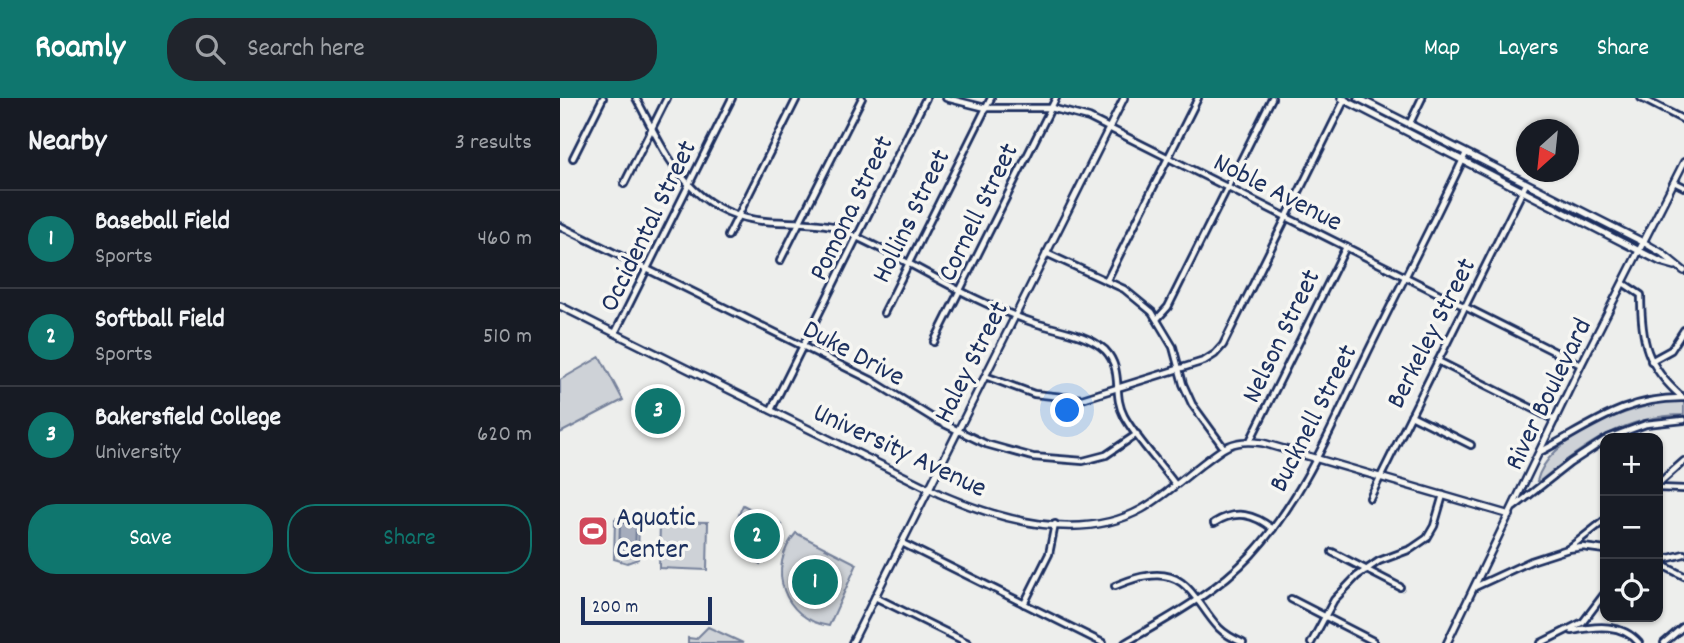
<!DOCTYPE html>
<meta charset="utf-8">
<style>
body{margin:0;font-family:Dekko,sans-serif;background:#20242c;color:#f1f3f6}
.controls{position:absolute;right:21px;bottom:21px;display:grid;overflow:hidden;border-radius:14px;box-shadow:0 2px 5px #0004}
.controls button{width:63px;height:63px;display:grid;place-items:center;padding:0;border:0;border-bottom:2px solid #363941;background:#171b24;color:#f1f3f6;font:35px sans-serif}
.compass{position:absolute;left:956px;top:21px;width:63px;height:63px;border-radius:50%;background:#171b24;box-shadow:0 2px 5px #0004;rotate:207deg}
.scale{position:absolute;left:21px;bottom:18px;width:131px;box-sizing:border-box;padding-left:7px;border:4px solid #1b2f5e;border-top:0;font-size:19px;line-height:24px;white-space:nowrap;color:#1b2f5e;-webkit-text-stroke:5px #f6f6f2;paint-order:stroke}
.you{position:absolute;left:508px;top:313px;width:24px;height:24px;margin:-18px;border:5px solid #fff;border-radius:50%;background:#1a73e8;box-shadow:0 0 0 10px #1a73e833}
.badge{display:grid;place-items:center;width:46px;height:46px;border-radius:50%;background:#0f766e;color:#fff;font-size:23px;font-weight:700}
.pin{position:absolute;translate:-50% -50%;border:4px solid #fff;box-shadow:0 2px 7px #0006}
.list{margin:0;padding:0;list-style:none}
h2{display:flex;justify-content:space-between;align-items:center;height:91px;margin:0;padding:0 28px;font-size:30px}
h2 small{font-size:23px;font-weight:400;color:#9ea1a6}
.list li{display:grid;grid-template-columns:46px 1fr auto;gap:21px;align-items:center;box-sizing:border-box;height:98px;padding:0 28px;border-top:2px solid #363941}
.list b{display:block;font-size:26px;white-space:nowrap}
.list p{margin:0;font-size:23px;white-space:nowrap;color:#9ea1a6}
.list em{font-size:23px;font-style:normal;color:#9ea1a6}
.actions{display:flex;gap:14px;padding:21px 28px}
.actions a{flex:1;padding:16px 0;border:2px solid #0f766e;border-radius:28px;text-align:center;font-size:24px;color:#0f766e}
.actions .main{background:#0f766e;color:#fff}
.icon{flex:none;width:38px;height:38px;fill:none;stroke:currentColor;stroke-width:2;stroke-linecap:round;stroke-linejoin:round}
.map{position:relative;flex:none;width:1124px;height:545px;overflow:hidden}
header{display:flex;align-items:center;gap:42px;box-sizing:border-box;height:98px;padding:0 35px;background:#0f766e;color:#fff}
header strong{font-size:33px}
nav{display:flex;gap:38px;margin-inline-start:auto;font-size:24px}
.search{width:490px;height:63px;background:#20242c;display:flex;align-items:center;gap:18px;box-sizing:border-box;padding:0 24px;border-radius:28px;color:#9ea1a6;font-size:26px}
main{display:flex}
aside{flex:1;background:#171b24}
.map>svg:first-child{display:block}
.green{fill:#ced2d7;stroke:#74809a;stroke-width:2}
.water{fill:#a5acbc;stroke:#6e7a96;stroke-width:2}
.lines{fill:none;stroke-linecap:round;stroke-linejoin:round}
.street-casing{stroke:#1b2f5e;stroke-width:10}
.secondary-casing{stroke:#1b2f5e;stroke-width:10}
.street{stroke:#f6f6f2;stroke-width:4.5}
.secondary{stroke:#f6f6f2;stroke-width:5}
.labels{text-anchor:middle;stroke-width:7;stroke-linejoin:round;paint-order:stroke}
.street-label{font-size:28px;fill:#1b2f5e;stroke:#f6f6f2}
.poi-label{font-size:28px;fill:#1b2f5e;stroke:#f6f6f2;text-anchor:start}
</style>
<header>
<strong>Roamly</strong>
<div class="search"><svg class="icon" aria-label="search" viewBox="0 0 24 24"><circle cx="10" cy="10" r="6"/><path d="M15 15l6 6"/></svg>Search here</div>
<nav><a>Map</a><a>Layers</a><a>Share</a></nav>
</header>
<main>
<aside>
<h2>Nearby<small>3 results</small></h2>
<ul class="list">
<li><span class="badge">1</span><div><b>Baseball Field</b><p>Sports</p></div><em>460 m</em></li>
<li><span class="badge">2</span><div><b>Softball Field</b><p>Sports</p></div><em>510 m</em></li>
<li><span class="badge">3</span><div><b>Bakersfield College</b><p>University</p></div><em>620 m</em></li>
</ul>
<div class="actions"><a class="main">Save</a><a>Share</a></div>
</aside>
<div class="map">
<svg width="1124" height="545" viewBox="0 0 1124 545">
<rect width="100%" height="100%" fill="#edeeec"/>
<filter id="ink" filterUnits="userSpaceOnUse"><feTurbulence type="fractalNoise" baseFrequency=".0143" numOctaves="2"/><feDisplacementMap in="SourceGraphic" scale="14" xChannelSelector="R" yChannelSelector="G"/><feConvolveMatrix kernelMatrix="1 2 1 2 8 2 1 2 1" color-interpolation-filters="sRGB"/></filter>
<g filter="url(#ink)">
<g class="green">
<path d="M40,259L63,302L0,335V282Z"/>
<path d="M1119,302L1124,303V317C1066,317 1022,348 980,383H977C989,336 1075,307 1119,302Z"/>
<path d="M183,407L222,427L200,466C178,453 171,430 183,407Z"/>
<path d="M64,417L79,422L78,461L67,465L54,461L55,421Z"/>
<path d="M100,423L148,424L147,472L99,470Z"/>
<path d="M236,435L297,466L269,528C223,521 206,470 236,435Z"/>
<path d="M148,529L183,545H128V540L136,541Z"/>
</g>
<path class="water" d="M60,425H76L75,458H59Z"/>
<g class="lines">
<g class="street-casing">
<g id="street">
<path d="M76,0C105,54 127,111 196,122C221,126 246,122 272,128C341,156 404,202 475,225C497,232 528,236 545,252C564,272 552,296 564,318C577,342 599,364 615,386"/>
<path d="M386,0L426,10H491L529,20L1021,267"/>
<path d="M1081,0L1124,22"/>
<path d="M849,27L862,0"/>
<path d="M13,60L43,0"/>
<path d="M1114,84L1124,89"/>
<path d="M64,86L107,0"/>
<path d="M0,128L311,282L376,322L426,346L473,359L523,363L546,357L577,336"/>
<path d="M168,138L237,0"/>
<path d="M486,155L564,191L592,214L613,249L623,286L632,306L664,350"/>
<path d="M220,163L302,0"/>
<path d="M547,182L638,0"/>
<path d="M1063,185L1081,197C1081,243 1086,268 1122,299"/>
<path d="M324,215L431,0"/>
<path d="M597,221L608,209L712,0"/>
<path d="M55,235L172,0"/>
<path d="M374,244L496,0"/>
<path d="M878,263L995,322"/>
<path d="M1091,263L1111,252L1124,232"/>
<path d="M425,278L474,296L522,301L644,263L655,256L663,247L785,1"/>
<path d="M211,312L366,0"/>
<path d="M851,317L911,347"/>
<path d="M1048,340L1086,326L1124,322"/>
<path d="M690,343L786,149"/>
<path d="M980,354C1030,328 1064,299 1124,300"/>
<path d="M1098,386L1124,363"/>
<path d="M1098,390L1124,391"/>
<path d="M810,400L966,86"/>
<path d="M954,409L1010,365L1045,342"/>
<path d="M654,425C676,411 694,416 713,431"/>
<path d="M342,445L543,545"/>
<path d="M1008,451L1023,449L1045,452"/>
<path d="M772,454L840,489"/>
<path d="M1098,463L1124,456"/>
<path d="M1098,465L1124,478"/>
<path d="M555,488C565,484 576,479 587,478C629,471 636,506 659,530C666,537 674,541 683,545"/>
<path d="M915,489L971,463L1008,451L1045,422"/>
<path d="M315,499L408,545"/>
<path d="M731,501L813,543"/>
<path d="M464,506L489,456L495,426"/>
<path d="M1012,533C1036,528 1062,525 1079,545"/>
<path d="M565,545C610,519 655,495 691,457C743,401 772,328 805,260C838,192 874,124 906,55"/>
<path d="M751,545L774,502L797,478L819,463L851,451L867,440L874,428L883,397"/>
<path d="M981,545L1023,524L1045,495"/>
<path d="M1104,545L1124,528"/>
</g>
</g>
<g class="secondary-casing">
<g id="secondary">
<path d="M781,0L1101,164L1115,168"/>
<path d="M798,0L1083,144L1102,155L1124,173"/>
<path d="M0,208L380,396C440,422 521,445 582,411C611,394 635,369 664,350C677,343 688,343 703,345L950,417"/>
<path d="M292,545L564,0"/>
<path d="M887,545L1021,267L1124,64"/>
</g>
</g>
<use href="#street" class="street"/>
<use href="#secondary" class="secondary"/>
</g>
</g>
<defs>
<g id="stadium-square" transform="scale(1.575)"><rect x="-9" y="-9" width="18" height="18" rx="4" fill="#d1495b" stroke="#f6f6f2"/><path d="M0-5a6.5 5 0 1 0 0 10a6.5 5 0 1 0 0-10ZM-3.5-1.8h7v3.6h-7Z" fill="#fff"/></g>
</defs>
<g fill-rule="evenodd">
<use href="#stadium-square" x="33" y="433"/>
</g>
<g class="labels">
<g class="street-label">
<text transform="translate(719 92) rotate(27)" y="10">Noble Avenue</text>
<text transform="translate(289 109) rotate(-64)" y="10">Pomona Street</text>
<text transform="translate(416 113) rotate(-64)" y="10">Cornell Street</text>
<text transform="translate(349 117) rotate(-64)" y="10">Hollins Street</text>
<text transform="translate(86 127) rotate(-64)" y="10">Occidental Street</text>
<text transform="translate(869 234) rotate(-63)" y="10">Berkeley Street</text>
<text transform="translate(719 237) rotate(-64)" y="10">Nelson Street</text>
<text transform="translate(295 253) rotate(28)" y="10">Duke Drive</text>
<text transform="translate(409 263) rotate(-63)" y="10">Haley Street</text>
<text transform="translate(986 295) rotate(-64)" y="10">River Boulevard</text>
<text transform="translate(751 319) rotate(-63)" y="10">Bucknell Street</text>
<text transform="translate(341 350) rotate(25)" y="10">University Avenue</text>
</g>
<g class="poi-label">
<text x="56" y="427">Aquatic<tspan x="56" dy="32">Center</tspan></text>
</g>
</g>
</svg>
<div class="controls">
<button>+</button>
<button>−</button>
<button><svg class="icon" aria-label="locate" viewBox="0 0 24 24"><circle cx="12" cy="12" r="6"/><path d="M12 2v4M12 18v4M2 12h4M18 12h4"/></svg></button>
</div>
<svg class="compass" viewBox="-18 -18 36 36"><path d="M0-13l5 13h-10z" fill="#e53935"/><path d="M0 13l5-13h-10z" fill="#9ea1a6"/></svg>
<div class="scale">200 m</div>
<div class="you"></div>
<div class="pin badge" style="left:255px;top:484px">1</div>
<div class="pin badge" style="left:197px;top:438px">2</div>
<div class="pin badge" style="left:98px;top:313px">3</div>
</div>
</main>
